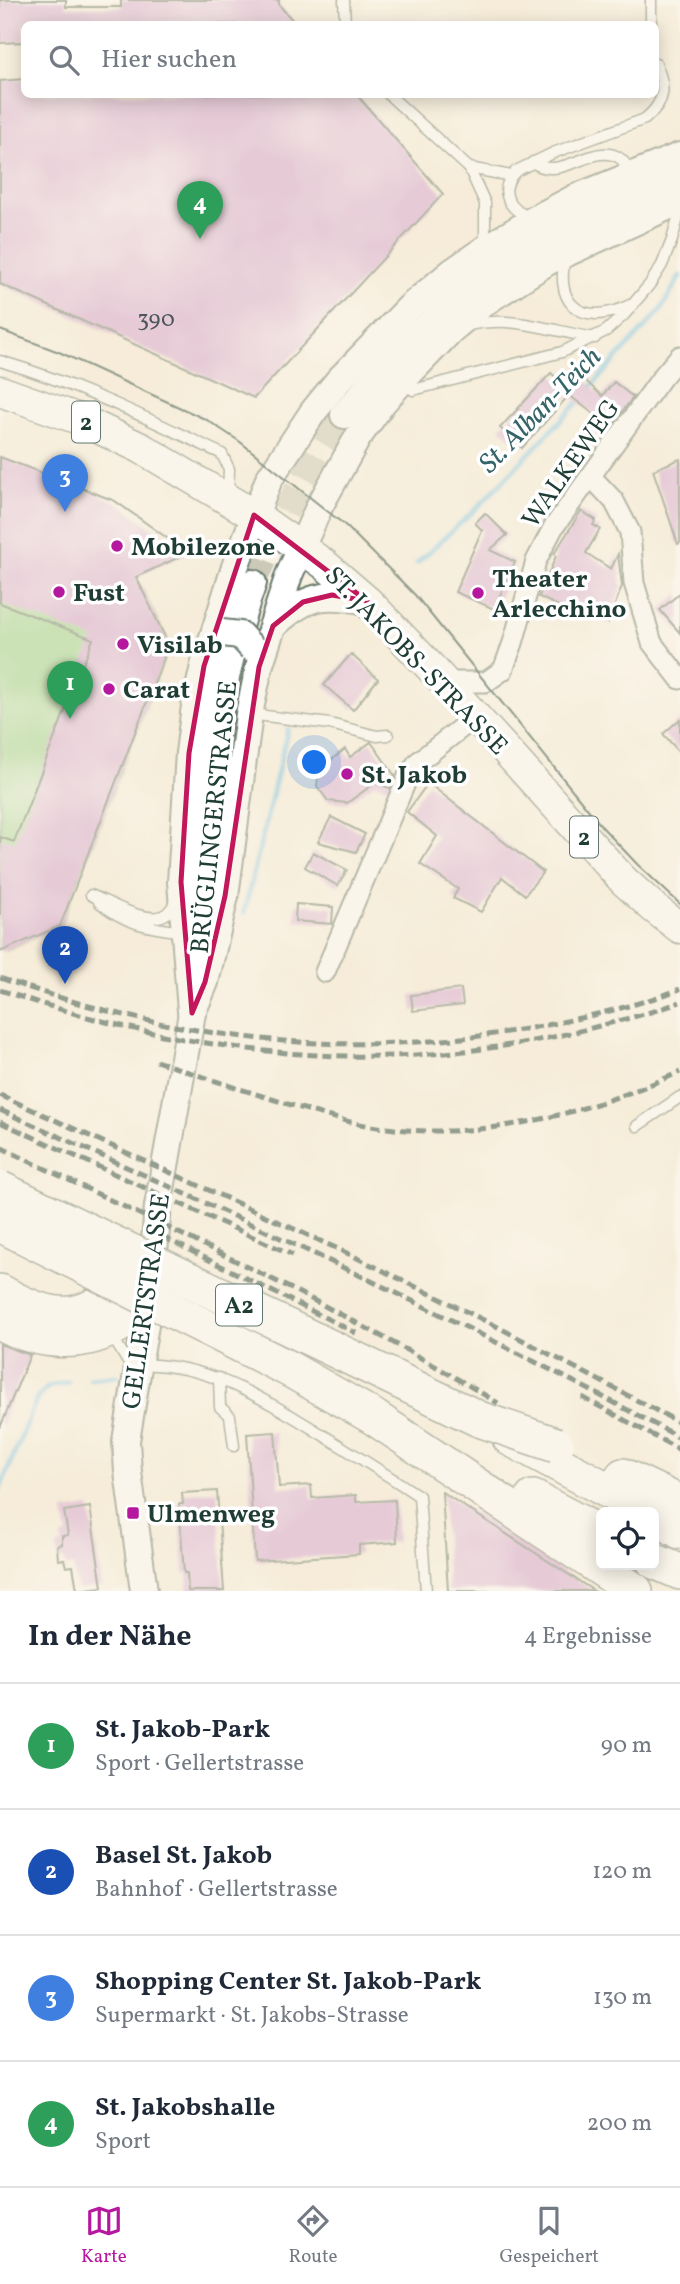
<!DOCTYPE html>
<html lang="de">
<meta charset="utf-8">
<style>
body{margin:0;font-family:Vollkorn,serif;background:#f2f2f3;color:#1f2937}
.controls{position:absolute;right:21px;bottom:21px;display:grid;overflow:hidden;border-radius:10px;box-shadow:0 4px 18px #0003}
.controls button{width:63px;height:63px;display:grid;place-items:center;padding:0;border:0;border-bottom:2px solid #e0e1e3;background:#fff;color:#1f2937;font:35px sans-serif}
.you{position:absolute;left:315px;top:763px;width:24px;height:24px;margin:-18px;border:5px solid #fff;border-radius:50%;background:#1a73e8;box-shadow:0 0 0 10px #1a73e833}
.badge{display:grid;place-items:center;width:46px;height:46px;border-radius:50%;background:#b5179e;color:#fff;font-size:23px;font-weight:700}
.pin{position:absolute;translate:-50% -58px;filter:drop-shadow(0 2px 4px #0008)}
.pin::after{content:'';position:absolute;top:37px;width:24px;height:21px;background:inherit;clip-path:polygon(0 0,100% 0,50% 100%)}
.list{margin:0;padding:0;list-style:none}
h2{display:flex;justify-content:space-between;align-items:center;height:91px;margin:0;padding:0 28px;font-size:30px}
h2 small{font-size:23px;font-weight:400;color:#747a83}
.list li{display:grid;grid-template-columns:46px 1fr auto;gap:21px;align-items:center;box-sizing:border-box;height:126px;padding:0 28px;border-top:2px solid #e0e1e3}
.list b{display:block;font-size:26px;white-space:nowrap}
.list p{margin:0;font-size:23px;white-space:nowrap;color:#747a83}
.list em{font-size:23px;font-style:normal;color:#747a83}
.icon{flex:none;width:38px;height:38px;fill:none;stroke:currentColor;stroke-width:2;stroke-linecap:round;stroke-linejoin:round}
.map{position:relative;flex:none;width:680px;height:1591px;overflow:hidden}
.search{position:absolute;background:#fff;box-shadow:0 4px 18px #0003;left:21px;right:21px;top:21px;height:77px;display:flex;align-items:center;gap:18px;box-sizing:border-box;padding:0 24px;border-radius:10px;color:#747a83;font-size:26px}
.sheet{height:595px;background:#fff}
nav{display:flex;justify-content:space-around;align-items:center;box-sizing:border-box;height:98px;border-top:2px solid #e0e1e3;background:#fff;font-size:19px;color:#747a83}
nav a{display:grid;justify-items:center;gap:4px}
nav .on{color:#b5179e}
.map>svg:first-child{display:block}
.green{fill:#96d48a;stroke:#5a885f;stroke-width:2}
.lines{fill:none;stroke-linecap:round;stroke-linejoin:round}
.stream{stroke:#69bee6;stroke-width:5}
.building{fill:#d3a2d4}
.secondary-tunnel{stroke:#cbc9b8;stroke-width:26;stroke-dasharray:26 13;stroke-linecap:butt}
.lane-casing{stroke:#6a7a6e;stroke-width:13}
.street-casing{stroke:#6a7a6e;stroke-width:23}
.secondary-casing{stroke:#6a7a6e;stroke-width:30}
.primary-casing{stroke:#6a7a6e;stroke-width:33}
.highway-casing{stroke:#6a7a6e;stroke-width:38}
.lane{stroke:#fff;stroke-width:10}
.street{stroke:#fff;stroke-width:19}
.secondary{stroke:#fff;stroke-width:26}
.primary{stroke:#fff;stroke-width:30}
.highway{stroke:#fff;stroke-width:35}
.tram{stroke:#1f3d34;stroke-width:2}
.rail{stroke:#1f3d34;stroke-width:5;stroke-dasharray:10 5;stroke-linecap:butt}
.secondary-bridge-casing{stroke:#6a7a6e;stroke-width:30;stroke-linecap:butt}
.highway-bridge-casing{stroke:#6a7a6e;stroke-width:38;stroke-linecap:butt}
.secondary-bridge{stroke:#fff;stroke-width:26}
.highway-bridge{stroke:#fff;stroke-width:35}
.marked{fill:none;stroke:#c2185b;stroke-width:5;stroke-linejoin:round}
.poi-dot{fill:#b5179e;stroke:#fff;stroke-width:2.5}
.labels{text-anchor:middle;stroke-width:7;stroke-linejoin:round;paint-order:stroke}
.number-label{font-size:23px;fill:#4c565c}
.shield{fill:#fff;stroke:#627771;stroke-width:2}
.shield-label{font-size:24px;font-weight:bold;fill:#1f3d34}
.street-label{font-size:26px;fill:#1f3d34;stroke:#fff}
.poi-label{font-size:26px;font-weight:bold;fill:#1f3d34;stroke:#fff;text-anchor:start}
.water-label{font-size:28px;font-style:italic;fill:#356469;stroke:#fff}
</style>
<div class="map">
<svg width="680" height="1591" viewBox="0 0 680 1591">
<rect width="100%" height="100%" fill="#fff"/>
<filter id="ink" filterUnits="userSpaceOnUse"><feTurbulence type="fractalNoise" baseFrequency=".0143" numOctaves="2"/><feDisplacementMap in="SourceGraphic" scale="14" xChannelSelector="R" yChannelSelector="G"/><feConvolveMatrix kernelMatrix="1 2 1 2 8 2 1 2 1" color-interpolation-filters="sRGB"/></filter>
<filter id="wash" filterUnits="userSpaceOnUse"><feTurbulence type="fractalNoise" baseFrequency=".00686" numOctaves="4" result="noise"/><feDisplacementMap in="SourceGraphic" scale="28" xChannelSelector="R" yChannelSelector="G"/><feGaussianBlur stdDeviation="1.57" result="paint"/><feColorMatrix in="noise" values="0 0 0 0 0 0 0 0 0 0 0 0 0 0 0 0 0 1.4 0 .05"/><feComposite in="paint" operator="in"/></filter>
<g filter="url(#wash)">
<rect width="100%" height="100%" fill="#f6ecd9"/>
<path class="green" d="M0,523L136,577L169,645L60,926L5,950L0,949Z"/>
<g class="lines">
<g class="stream">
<path d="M588,390L661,310L680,276"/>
<path d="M417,563L477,508L582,398"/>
<path d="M244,913L288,729"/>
<path d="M90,1379L117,1376"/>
<path d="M0,1489L37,1398L48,1387L68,1382"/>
</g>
</g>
<g id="blocks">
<g class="building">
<path d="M0,0H66V7H121V0H279V5L296,24H24V42L0,43Z"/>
<path d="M24,79V94H356L443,194L254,398L0,284V81Z"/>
<path d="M573,369L602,396L614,382L633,397L604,436L593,427L600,419L569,395L522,448L500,428L551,373L561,382Z"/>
<path d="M0,457L115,501L188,553L136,577L169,645L60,926L0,952V837L14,842L93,639L0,603Z"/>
<path d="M680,459V543L678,544L653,470Z"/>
<path d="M581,511L596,520L593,525L600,529L586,553L611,569L618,554L622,586L608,623L568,607L567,610L539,597L556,556L554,554Z"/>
<path d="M485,513L507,535L490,550L515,562L494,609L455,592L482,530L475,523Z"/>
<path d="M680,593V633L660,610Z"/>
<path d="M351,654L378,679L353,710L324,685Z"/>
<path d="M680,719V753L663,734Z"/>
<path d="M371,742L395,776L390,788L375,783L347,803L328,801L317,786L319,770L345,749L350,757Z"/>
<path d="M428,783L543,872L525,895L502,877L481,912L453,898L458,889L420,864L437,836L407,812Z"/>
<path d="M331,817L365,834L356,852L318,842Z"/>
<path d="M313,852L347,870L338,886L305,867Z"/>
<path d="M296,904L333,907L332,924L295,921Z"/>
<path d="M461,989L463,1005L413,1011L411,995Z"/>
<path d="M0,1344L30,1355L0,1428Z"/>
<path d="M275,1432L279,1487L311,1485L312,1498L356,1495V1502L395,1500L397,1542L359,1545V1554L255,1561L247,1434Z"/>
<path d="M217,1491L224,1591H188L187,1573H184L182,1547L179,1504H183L182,1493Z"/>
<path d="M442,1492L594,1591H448Z"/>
<path d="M90,1507L102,1587L77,1590L73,1566L66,1567L64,1559L58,1560L57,1546L62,1544V1536L68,1535L64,1511Z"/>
</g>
</g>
</g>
<g filter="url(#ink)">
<use href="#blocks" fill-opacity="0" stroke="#6a7a6e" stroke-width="2"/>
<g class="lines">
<path class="secondary-tunnel" d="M253,583C279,523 305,468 344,415"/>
<g class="lane-casing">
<g id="lane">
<path d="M344,0L345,24"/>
<path d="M651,0V24"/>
<path d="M388,94L469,168L485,203V244"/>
<path d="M533,162C560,183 594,142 618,157C624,160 628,168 633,174"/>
<path d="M469,168L511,176"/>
<path d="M532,218C510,211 496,191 516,171L553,153L645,119C666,101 666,88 656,64"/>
<path d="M565,258C554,310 587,326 630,305"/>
<path d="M468,325C515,315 550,331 595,338"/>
<path d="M0,361C78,384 149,419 222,454L229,469L228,495"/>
<path d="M413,390L562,352L606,331L624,315L650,284L662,265L672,240L680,211"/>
<path d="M249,714L330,724L377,736L388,735"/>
<path d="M91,895C108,902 143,923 162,916C170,913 173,906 176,899"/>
<path d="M99,902C127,925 148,927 182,932"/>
<path d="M637,1126L680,1097"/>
<path d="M111,1334L132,1369"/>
<path d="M139,1365C205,1362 264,1399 318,1432C352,1453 386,1474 419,1496L426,1591"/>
<path d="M219,1378L220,1407L230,1416L234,1446"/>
</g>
</g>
<g class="street-casing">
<g id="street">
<path d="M589,480L597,483L614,501L630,532L634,583L652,643L680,679"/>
<path d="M444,682H486L503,670L513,643L536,561L553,528L663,376L680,356"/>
<path d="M325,972L409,774L418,762L475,717"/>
</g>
</g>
<g class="secondary-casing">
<g id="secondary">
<path d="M344,415C400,347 459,291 535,246C581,218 631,198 680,177"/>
<path d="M273,626C306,595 323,592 367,601"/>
<path d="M200,947C205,897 206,847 209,798C214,724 228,653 253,583"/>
<path d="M191,1011L181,882L189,753L195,706L204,666L235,567L269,479L313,412L339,380L410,307L452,272L485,249L535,219L575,198L680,156"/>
<path d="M144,1591L128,1472L126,1441L151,1288L158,1206L192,1013L205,982L225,896L249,714L259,667L289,575L320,505L358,437L383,402L402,381L451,330L485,302L547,262L680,201"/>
</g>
</g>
<g class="primary-casing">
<path id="primary" d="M0,391L79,419L141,448L254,515L324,564L367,601L436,673L623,880L654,908L680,928"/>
</g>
<g class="highway-casing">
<g id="highway">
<path d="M0,1292C55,1324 86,1324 131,1277"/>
<path d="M0,1322C38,1343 82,1347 120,1324C127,1319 136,1314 141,1307C145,1301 148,1294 151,1288"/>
<path d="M372,1416L635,1591"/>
<path d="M510,1438L648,1512"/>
<path d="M623,1476L680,1503"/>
<path d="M533,1498L601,1534"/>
<path d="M654,1515L680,1531"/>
<path d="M654,1561L680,1572"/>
</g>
</g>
<use href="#lane" class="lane"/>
<use href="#street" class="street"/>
<use href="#secondary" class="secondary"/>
<use href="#primary" class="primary"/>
<use href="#highway" class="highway"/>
<path class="tram" d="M0,330L59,352L207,420L239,441L346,526L415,595L603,828L637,864L680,904"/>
<g class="rail">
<path d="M0,978C185,1043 358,1063 552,1024C595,1015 639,1005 680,989"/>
<path d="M0,990C197,1058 396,1080 599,1026C626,1019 654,1012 680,1002"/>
<path d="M156,1061C195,1074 233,1087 272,1099C301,1108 330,1118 360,1124C471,1145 578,1117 680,1072"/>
<path d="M0,1095L349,1254L496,1326L680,1423"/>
<path d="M0,1110C230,1213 459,1318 680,1438"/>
<path d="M0,1122L293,1255"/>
<path d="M0,1147C168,1228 338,1306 498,1403"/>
<path d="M149,1230L356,1333"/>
<path d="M582,1397L680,1450"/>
</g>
<g class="secondary-bridge-casing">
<path id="secondary-bridge" d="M222,633L240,635L252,648"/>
</g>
<g class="highway-bridge-casing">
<g id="highway-bridge">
<path d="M0,1189L479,1419L556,1445"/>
<path d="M0,1224L291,1370L372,1416"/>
</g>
</g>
<use href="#secondary-bridge" class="secondary-bridge"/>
<use href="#highway-bridge" class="highway-bridge"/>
</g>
</g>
<path d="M0 0H680V1591H0ZM254,515L367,601L332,595L303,602L273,626L259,667L225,896L205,982L192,1013L181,882L189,753L204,666Z" fill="#f6ecd9" fill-opacity=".55" fill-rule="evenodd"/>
<path class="marked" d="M254,515L367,601L332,595L303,602L273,626L259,667L225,896L205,982L192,1013L181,882L189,753L204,666Z"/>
<g class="poi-dot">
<circle cx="117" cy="546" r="7"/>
<circle cx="59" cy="592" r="7"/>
<circle cx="478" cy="593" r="7"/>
<circle cx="123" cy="644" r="7"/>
<circle cx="109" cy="689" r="7"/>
<circle cx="347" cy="774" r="7"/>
<rect x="126" y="1506" width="14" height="14" rx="3.5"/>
</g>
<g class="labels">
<g class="number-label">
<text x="156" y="326">390</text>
</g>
<g class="shield">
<rect x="72" y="401.5" width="28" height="41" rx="5"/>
<rect x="570" y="816.5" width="28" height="41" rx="5"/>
<rect x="216" y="1284.5" width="46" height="41" rx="5"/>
</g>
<g class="shield-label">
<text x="86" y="430">2</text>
<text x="584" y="845">2</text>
<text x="239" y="1313">A2</text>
</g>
<g class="street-label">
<text transform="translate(570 463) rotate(-55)" y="9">WALKEWEG</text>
<text transform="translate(417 660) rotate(46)" y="9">ST. JAKOBS-STRASSE</text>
<text transform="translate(213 817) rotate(-84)" y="9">BRÜGLINGERSTRASSE</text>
<text transform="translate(145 1301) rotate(-82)" y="9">GELLERTSTRASSE</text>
</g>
<g class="poi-label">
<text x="131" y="555">Mobilezone</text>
<text x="492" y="587">Theater<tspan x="492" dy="30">Arlecchino</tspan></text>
<text x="73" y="601">Fust</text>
<text x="137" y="653">Visilab</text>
<text x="123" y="698">Carat</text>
<text x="361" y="783">St. Jakob</text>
<text x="147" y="1522">Ulmenweg</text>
</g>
<g class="water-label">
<text transform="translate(539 409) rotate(-46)" y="10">St. Alban-Teich</text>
</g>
</g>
</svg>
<div class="controls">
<button><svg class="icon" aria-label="locate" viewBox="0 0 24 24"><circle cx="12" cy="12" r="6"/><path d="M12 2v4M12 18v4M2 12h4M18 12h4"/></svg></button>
</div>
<div class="you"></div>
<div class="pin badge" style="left:70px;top:719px;background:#2e9e5b">1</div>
<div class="pin badge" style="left:65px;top:984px;background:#1a4fb4">2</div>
<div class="pin badge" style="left:65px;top:512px;background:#3f7fe0">3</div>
<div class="pin badge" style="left:200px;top:239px;background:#2e9e5b">4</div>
<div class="search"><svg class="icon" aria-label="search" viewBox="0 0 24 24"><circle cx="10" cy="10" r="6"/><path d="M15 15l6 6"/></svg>Hier suchen</div>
</div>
<section class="sheet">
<h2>In der Nähe<small>4 Ergebnisse</small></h2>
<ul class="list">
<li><span class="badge" style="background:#2e9e5b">1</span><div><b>St. Jakob-Park</b><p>Sport · Gellertstrasse</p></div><em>90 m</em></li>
<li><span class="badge" style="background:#1a4fb4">2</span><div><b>Basel St. Jakob</b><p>Bahnhof · Gellertstrasse</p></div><em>120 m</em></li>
<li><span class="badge" style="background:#3f7fe0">3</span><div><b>Shopping Center St. Jakob-Park</b><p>Supermarkt · St. Jakobs-Strasse</p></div><em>130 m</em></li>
<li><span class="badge" style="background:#2e9e5b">4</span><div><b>St. Jakobshalle</b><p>Sport</p></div><em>200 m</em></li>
</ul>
</section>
<nav>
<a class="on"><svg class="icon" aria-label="map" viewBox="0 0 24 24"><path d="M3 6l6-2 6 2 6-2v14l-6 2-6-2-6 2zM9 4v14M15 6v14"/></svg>Karte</a>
<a><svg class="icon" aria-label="directions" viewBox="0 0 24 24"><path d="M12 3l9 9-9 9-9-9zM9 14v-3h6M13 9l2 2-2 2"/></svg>Route</a>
<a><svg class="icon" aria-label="saved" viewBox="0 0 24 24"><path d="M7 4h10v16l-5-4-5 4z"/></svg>Gespeichert</a>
</nav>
